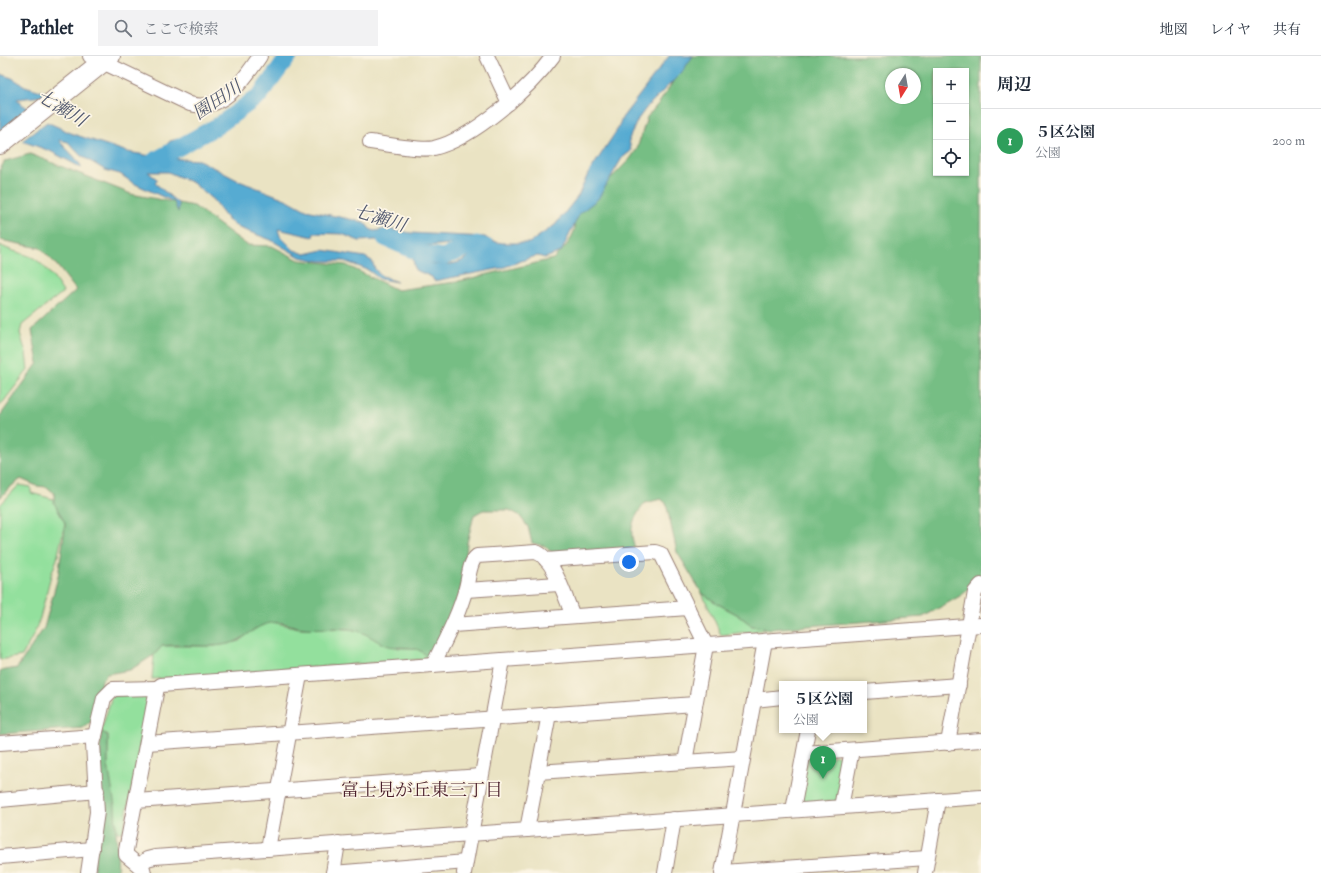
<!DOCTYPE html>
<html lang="ja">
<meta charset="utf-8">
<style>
body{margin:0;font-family:"IM FELL Double Pica","Noto Serif JP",serif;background:#f2f2f3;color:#1f2937}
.controls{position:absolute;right:12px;top:12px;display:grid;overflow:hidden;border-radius:0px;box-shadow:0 1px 3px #0004}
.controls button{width:36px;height:36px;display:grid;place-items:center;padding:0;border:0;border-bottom:1px solid #e0e1e3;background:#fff;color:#1f2937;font:20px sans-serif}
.compass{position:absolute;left:885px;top:12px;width:36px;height:36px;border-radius:50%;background:#fff;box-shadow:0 1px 3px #0004;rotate:191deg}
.you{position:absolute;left:629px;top:506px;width:14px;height:14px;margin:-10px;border:3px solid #fff;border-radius:50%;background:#1a73e8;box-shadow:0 0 0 6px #1a73e833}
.badge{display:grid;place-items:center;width:26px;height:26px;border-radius:50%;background:#ea580c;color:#fff;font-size:13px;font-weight:700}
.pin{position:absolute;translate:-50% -33px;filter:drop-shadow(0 1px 2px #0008)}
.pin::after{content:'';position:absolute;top:21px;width:14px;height:12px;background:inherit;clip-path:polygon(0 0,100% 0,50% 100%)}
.popup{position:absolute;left:779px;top:625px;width:88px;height:52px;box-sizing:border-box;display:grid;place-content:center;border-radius:0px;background:#fff;filter:drop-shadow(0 1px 3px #0005);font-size:13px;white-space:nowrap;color:#747a83}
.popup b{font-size:15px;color:#1f2937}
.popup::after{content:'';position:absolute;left:50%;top:100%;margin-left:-8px;border:8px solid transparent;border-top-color:#fff}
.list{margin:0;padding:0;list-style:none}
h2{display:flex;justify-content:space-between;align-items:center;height:52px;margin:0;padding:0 16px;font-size:17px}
h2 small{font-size:13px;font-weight:400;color:#747a83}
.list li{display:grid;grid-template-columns:26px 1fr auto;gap:12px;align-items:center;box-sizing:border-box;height:64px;padding:0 16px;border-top:1px solid #e0e1e3}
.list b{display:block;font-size:15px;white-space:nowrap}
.list p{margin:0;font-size:13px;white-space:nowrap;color:#747a83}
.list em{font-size:13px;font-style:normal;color:#747a83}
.icon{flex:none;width:22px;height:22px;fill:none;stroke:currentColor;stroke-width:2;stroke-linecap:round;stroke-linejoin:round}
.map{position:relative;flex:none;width:981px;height:817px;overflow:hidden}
header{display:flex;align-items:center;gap:24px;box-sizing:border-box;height:56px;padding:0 20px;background:#fff;border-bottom:1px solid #e0e1e3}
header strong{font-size:19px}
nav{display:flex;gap:22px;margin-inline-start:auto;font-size:14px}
.search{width:280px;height:36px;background:#f2f2f3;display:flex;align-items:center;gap:10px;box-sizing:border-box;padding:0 14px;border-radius:0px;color:#747a83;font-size:15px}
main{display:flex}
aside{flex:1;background:#fff}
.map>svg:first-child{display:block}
.green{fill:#93e09d;stroke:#6e8064}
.forest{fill:#76be84;stroke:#606e58;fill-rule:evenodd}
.water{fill:#56abd2;stroke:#50657e}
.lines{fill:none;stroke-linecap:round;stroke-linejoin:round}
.river{stroke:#56abd2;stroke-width:17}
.minor-casing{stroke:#9a8177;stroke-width:16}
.highway-casing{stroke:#9a8177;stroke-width:22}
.minor{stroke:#fff;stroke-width:14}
.highway{stroke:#fff;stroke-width:20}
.labels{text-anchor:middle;stroke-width:3.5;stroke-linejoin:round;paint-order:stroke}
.water-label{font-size:18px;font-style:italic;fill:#4f576e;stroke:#fcf5e5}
.neighbourhood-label{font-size:18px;fill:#4a1f2b;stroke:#fcf5e5}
</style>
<header>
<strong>Pathlet</strong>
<div class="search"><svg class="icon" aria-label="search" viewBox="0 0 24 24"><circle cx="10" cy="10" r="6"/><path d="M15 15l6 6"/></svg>ここで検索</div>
<nav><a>地図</a><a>レイヤ</a><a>共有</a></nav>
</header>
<main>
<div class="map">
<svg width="981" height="817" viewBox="0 0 981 817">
<rect width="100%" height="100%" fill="#fcf5e5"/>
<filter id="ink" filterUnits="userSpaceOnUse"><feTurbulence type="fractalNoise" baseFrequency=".025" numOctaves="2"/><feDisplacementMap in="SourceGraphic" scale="8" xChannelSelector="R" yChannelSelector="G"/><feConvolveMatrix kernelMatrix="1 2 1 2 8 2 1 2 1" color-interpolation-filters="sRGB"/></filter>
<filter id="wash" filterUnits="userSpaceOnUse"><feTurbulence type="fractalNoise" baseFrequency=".012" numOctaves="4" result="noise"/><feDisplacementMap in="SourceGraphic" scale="16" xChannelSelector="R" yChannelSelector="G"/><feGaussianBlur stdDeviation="0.9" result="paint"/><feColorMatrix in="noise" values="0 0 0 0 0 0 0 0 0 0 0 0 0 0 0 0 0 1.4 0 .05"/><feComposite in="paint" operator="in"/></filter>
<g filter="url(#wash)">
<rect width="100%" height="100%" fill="#eae3c3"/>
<g class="green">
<path d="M0,189C10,195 19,196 29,200C42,204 56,225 63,236L22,269L20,277L26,297L28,314L0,350Z"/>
<path d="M19,429L31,431V437L53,443L65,467L57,503L51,519L40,562L34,578L22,600L0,604V449Z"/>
<path d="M702,537L718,548L740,560L752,570L770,573L721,579Z"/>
<path d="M272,566L299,572L350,573L359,575L399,592H419L425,596L427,603L152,623L154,599L162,590H215L239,585L257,571Z"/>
<path d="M146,636L150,641L123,776H117L108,709V680L101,675L112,640Z"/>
<path d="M846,699L837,745L800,748L807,702Z"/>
</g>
<g class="forest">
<path d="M690,0H981V519L968,534L960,540L923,561L770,573L752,570L740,560L718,548L702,537L677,496L666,447L661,443L645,447C633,463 628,472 635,492L557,502L545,490L532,487L528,471L519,459L509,454H483L474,459L467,487L465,516L459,540L430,603H427C421,587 400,594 385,589C376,585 368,578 358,575C339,569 317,575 298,571C289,569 280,565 271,567C254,569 245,585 228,588C207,593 184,587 162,590L154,599L130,614L107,618L102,624L92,665L83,672L0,678V615L17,612L44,572L58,521L65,471V467L54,447V437L47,431L37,430L21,423L9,432L0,442V360L38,307L32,274L76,234L55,207L40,192L0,184V113L5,105L30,98L131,138L194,150L247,189L272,190L299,204L346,209L397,234L455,226L553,203C564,193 571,186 575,172L573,167L575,158L630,103L637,93L647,61L659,47ZM936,15H966V117H936ZM891,18H915V42H891Z"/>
<path d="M101,675L108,680V709L115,750L118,817H94Z"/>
</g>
<g class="water">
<path d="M285,0H292C284,13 275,30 263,39C258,43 251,41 246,45C233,55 228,73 212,79C196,86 171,81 165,102L199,104L239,125L288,144L306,154L364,166L370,173L374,175L389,173L411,177L485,181L491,185L503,187H529L555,169L578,140L588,118L617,74L622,62L669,0H693L682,16L647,51L638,63L629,83L631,95L622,102L598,143L580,157L561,196L545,202L538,200L532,201L502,212L434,225L432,221L415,214L413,203L417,201C431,211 457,212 470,199L465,191L451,188L417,191L398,190L376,184L359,185L342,178L314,177L313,181L278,173L280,180L294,194L305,198L323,194L365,201L372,205L375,213L380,219L397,226L380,223L368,214L344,205H320L300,201L271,184L239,172L228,164L213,144L193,127L168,116H148L158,124L155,127L179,148L178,156L174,146L133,127L120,118L105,114L80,99L68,86L59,84C66,94 77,101 82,112L50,95L22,85L47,66L73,78L128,96L151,100L157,99L170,85L198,78L214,71L260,30Z"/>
<path d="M0,18L12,22L25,30L54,39L17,43L20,47L34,56L0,78Z"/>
</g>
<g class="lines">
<g class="river">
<path d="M154,105L219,69L260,39L289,0"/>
<path d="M385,182L420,197L443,201L477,188L488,192"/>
</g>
</g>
</g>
<g filter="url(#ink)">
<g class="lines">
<g class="minor-casing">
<g id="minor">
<path d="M90,0L190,48C222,57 244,24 260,0"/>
<path d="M487,0L509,47"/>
<path d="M370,86C386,88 420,95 434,92C474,82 529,33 553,0"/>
<path d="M546,504L655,496L661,498L706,589L685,706"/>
<path d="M466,534L559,528"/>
<path d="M453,569L688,552"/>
<path d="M433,609C445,584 459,559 466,532C469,522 469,506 477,500L536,496C554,502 566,544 573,560"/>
<path d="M864,636L959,629"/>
<path d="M754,644L782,641"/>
<path d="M0,687L95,680"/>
<path d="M147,687L695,648"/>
<path d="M948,687L975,536L981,529"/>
<path d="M804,697L981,684"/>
<path d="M538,716L743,702"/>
<path d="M0,744L97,735"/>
<path d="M136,745L481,720"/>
<path d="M841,751L852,694"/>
<path d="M793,754L808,674"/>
<path d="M527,774L549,658"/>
<path d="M268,793L300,619"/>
<path d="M0,801L92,793"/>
<path d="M139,810L147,803L155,801L981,741"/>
<path d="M723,816L927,802"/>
<path d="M88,817L97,756L93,688L104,642L113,633L157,632"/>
<path d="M144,817L143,813L126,799V794L157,632L161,629L981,569"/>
<path d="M333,817L466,806"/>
<path d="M333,817L338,787"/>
<path d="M464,817L503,604"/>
<path d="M665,817L674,763"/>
<path d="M722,817L765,585"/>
<path d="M925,817L938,744"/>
</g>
</g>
<g class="highway-casing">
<path id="highway" d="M0,88L110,0"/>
</g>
<use href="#minor" class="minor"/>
<use href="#highway" class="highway"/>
</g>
</g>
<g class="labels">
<g class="water-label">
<text transform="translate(217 44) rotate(-34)" y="6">園田川</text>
<text transform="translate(62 52) rotate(31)" y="6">七瀬川</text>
<text transform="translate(380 162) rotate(17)" y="6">七瀬川</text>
</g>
<g class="neighbourhood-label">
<text x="422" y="740">富士見が丘東三丁目</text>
</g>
</g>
</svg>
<div class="controls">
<button>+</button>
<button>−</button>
<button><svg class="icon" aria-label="locate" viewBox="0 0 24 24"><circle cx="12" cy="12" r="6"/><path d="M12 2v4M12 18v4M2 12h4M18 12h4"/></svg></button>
</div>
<svg class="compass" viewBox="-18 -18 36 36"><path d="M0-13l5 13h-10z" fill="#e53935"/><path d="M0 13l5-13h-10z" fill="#747a83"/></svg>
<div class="you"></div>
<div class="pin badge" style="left:823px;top:723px;background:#2e9e5b">1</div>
<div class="popup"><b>５区公園</b>公園</div>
</div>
<aside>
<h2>周辺<small></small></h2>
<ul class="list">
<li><span class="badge" style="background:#2e9e5b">1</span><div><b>５区公園</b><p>公園</p></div><em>200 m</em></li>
</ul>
</aside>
</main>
